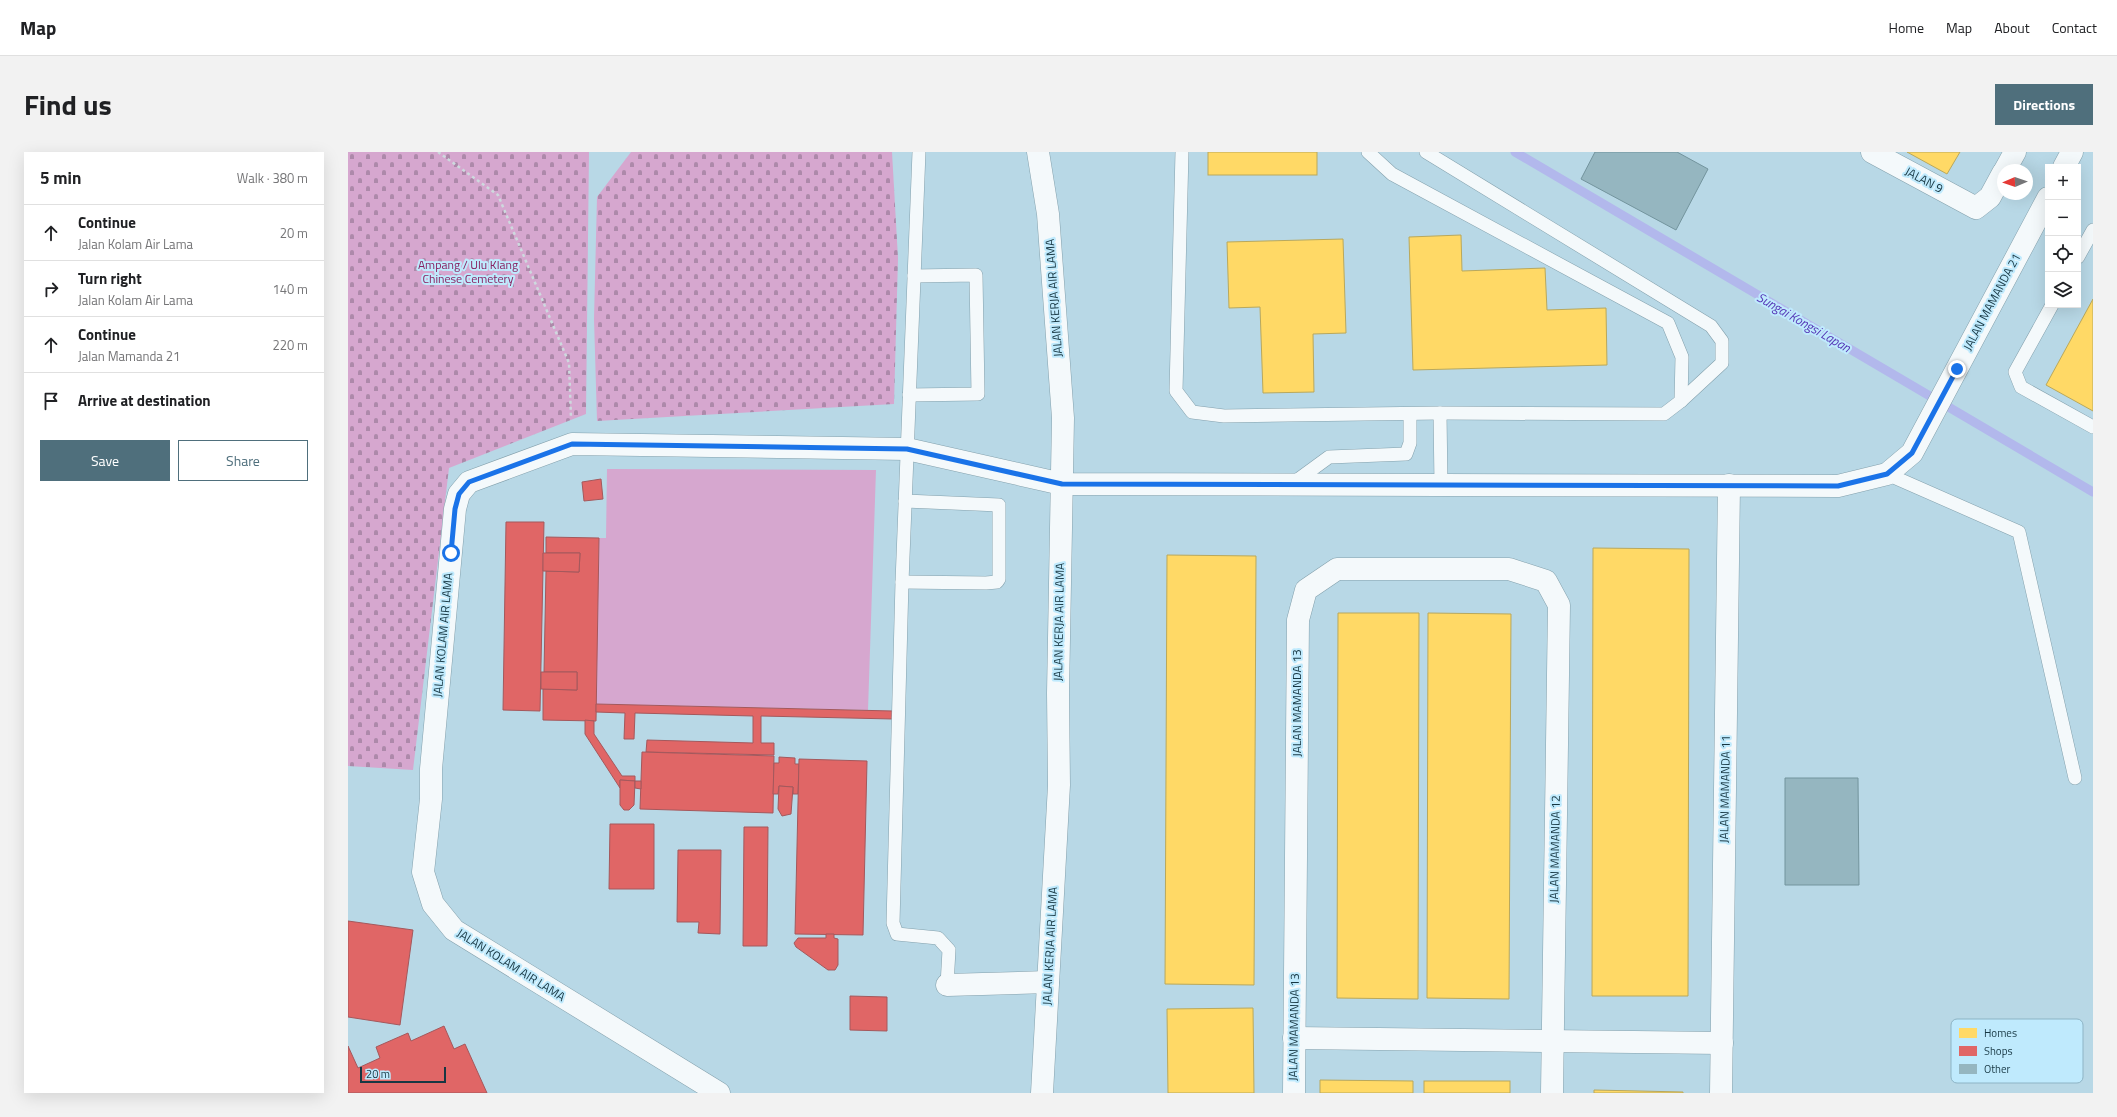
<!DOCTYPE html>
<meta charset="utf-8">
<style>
body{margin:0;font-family:"Titillium Web",sans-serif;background:#f2f2f2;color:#202124}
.controls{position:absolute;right:12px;top:12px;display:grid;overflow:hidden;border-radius:0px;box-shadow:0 4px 16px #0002}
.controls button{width:36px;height:36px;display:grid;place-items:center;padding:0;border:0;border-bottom:1px solid #e0e0e0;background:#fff;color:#202124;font:20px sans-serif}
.compass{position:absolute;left:1649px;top:12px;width:36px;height:36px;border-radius:50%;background:#fff;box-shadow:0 4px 16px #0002;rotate:268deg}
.scale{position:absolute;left:12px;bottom:10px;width:86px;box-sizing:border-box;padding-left:4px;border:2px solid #173743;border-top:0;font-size:11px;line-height:14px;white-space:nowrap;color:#173743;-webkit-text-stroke:3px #bfeafd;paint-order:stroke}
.stop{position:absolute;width:12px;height:12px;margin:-9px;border:3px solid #1a73e8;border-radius:50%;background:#fff}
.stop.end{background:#1a73e8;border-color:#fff;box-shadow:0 1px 4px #0008}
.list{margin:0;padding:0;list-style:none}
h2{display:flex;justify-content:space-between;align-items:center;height:52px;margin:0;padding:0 16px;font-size:17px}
h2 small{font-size:13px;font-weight:400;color:#757577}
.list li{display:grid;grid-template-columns:26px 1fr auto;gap:12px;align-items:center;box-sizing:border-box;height:56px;padding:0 16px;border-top:1px solid #e0e0e0}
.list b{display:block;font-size:15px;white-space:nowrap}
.list p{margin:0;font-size:13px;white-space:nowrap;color:#757577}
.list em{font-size:13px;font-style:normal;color:#757577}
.actions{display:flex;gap:8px;padding:12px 16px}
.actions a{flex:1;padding:9px 0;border:1px solid #4f6f7c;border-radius:0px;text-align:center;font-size:14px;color:#4f6f7c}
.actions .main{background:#4f6f7c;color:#fff}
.icon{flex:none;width:22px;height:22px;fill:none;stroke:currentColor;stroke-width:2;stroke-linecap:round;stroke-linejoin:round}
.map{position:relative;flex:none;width:1745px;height:941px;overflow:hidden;border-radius:0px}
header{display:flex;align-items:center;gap:24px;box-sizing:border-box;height:56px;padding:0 20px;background:#fff;border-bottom:1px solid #e0e0e0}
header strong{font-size:19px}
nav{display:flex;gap:22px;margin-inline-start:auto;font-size:14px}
.intro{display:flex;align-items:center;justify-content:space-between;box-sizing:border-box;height:96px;padding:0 24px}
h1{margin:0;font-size:28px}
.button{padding:10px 18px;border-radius:0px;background:#4f6f7c;color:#fff;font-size:14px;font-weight:700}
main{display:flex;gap:24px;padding:0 24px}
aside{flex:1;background:#fff;border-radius:0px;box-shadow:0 4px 16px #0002}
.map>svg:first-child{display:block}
.cemetery{fill:url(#cemetery-stones)}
.pitch{fill:#d6a7cf}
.homes{fill:#ffd966;stroke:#b9a85c}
.shops{fill:#e06666;stroke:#a4585c}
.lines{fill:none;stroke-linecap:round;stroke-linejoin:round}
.stream{stroke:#b2b8ec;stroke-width:9}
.building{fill:#95b6c0;stroke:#73949d}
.lane-casing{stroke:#83a0ac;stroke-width:14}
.street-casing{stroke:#83a0ac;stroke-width:23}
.secondary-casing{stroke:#83a0ac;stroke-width:23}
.path{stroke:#ced9de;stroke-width:2.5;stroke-dasharray:3 3;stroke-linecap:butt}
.lane{stroke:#f4f9fb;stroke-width:13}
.street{stroke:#f4f9fb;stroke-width:22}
.secondary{stroke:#f4f9fb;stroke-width:22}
.route{stroke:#1a73e8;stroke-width:5}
.labels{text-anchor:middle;stroke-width:4;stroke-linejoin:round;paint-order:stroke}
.street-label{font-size:12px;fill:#173743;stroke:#bfeafd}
.park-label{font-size:12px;fill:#882161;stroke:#bfeafd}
.water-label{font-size:13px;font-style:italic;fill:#5536b6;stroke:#bfeafd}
.key{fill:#bfeafd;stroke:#8db4c5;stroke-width:1}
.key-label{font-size:11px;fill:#173743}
</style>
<header>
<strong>Map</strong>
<nav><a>Home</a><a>Map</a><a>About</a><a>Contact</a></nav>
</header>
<div class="intro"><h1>Find us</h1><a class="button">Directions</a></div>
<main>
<aside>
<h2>5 min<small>Walk · 380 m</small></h2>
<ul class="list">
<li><svg class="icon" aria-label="ahead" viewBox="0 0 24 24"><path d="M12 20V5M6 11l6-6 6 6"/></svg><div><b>Continue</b><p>Jalan Kolam Air Lama</p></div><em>20 m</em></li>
<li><svg class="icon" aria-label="right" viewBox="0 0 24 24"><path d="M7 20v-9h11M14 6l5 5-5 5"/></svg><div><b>Turn right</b><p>Jalan Kolam Air Lama</p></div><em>140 m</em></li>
<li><svg class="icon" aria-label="ahead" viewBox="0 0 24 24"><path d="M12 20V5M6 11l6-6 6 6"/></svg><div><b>Continue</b><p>Jalan Mamanda 21</p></div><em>220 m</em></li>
<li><svg class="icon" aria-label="arrive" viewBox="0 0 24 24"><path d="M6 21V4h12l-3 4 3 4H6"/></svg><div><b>Arrive at destination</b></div></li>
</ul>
<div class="actions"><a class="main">Save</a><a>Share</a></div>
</aside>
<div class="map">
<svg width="1745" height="941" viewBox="0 0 1745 941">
<defs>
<pattern id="cemetery-stones" width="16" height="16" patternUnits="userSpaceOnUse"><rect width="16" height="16" fill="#d6a7cf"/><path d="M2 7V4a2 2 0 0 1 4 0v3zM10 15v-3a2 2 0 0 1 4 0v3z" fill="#ad89aa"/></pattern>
</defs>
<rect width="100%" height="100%" fill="#b8d8e6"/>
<g class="cemetery">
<path d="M0,0H241L238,262L101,316L65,618L0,614Z"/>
<path d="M283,0H544L550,106L546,252L249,269L246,167L249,45Z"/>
</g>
<path class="pitch" d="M259,317L528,318L520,558L248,552L251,386H258Z"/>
<g class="homes">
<rect x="860" y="0" width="109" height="23"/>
<path d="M1559,0H1612L1599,22Z"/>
<path d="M1113,83L1114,119L1197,116L1199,158L1258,156L1259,213L1065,218L1061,85Z"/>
<path d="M995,87L998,181L965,182L966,240L915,241L912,155L881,156L879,90Z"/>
<path d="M1745,147V259L1698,233Z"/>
<path d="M1245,396L1341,397L1340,844H1244Z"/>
<path d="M819,403L908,404L906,833L817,832Z"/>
<path d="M990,461H1071L1070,847L989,846Z"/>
<path d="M1080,461L1163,462L1161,847L1079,846Z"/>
<path d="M905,856L906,941H820L819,857Z"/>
<path d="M972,928L1065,929V941H972Z"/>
<rect x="1076" y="929" width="86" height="12"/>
<path d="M1246,938L1335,940V941H1246Z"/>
</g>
<g class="shops">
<path d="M253,327L255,347L236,349L234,330Z"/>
<path d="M158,370H196L192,559L155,558Z"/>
<path d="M198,385L251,386L248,569L195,568V537L229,538V520H196L198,419L231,420L232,401H198Z"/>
<path d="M195,401H232L231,420L195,419Z"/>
<path d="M193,520H229V538L193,537Z"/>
<path d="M248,552L545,559V567L413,564V591H426V603L298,600L299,588L405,591V564L287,561L286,587H276L277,561L248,560Z"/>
<path d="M237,568L246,569V582L274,624H287V629L272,628V636L237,582Z"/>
<path d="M294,600L426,604L425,661L292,657Z"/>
<path d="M431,605L447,606V612H451L450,642H445V635L431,634L430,642H425L426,611H431Z"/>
<path d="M451,607L519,609L515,783L447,782Z"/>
<path d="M272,628L287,629L286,653L281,658H276L272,653Z"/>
<path d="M287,629H293V637L287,636Z"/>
<path d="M431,634L445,635L443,662L434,664L430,657Z"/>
<path d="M262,672H306V737H261Z"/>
<path d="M396,675H420L419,794H395Z"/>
<path d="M330,698H373L372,782L350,781L351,770H329Z"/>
<path d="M0,769L65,778L52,873L0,865Z"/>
<path d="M478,782H486V786L490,787V813L487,818H480L448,795L446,791L450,786H478Z"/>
<path d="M502,844L539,845V879L502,878Z"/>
<path d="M96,874L106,897L117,892L139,941H0V894L10,916L32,906L28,895L60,881L63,889Z"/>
</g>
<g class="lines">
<path class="stream" d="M1167,0L1745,340"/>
</g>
<g class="building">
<path d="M1247,0H1329L1360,17L1328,78L1233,27Z"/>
<path d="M1437,626H1510L1511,733H1437Z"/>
</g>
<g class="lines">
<g class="lane-casing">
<g id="lane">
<path d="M571,0L554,430L545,771L549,782L590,786L601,798L599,833"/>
<path d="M834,0L828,239L844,260L876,264L1092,261L1316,262L1333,249L1334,205L1320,171L1044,22L1020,0"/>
<path d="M1078,0L1363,174L1374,189V211L1333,249"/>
<path d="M1730,105L1745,78"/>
<path d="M1704,153L1667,220L1673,235L1745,275"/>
<path d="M561,243L630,242L628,123L566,124"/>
<path d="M1092,261L1093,333"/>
<path d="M1539,322L1671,380L1727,626"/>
<path d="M944,332L981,305L1058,302L1062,291V262"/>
<path d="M554,430L638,431L649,430L651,427V353L557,349"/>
</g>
</g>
<g class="street-casing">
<g id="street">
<path d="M1524,0L1628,56L1642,45L1655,21"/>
<path d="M1716,15L1724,0"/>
<path d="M1657,18L1667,0"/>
<path d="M599,833L700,830"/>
<path d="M946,886L1374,891"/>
<path d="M371,941L106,778L85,752L75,720L83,647V617L107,357L111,342L121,330L224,292L559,297L714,332L1490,334L1539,322L1564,301L1700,46"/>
<path d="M946,941L950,468L958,438L989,417H1161L1198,429L1211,453L1204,941"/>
</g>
</g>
<g class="secondary-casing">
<g id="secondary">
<path d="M690,0L700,62L715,266L710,541L711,633L694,941"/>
<path d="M1373,941L1381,333"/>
</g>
</g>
<path class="path" d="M90,0L150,43L221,211L223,266"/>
<use href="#lane" class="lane"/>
<use href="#street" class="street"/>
<use href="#secondary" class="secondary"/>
</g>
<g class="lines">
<path class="route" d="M103,401L107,357L111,342L121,330L224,292L559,297L714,332L1490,334L1539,322L1564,301L1609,217"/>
</g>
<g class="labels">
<g class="street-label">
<text transform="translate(1576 28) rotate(28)" y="4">JALAN 9</text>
<text transform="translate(706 146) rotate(-94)" y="4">JALAN KERJA AIR LAMA</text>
<text transform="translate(1644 150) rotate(-62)" y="4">JALAN MAMANDA 21</text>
<text transform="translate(711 470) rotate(-89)" y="4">JALAN KERJA AIR LAMA</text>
<text transform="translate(95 483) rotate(-85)" y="4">JALAN KOLAM AIR LAMA</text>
<text transform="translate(949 551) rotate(-90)" y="4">JALAN MAMANDA 13</text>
<text transform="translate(1377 637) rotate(-89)" y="4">JALAN MAMANDA 11</text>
<text transform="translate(1207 697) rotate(-89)" y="4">JALAN MAMANDA 12</text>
<text transform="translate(702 794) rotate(-87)" y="4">JALAN KERJA AIR LAMA</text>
<text transform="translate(163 813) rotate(32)" y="4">JALAN KOLAM AIR LAMA</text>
<text transform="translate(946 875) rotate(-89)" y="4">JALAN MAMANDA 13</text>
</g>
<g class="park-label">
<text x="120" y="117">Ampang / Ulu Klang<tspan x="120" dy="14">Chinese Cemetery</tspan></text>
</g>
<g class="water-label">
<text transform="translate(1456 170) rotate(30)" y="5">Sungai Kongsi Lapan</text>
</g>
</g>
<rect x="1603" y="867" width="132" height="64" rx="6" class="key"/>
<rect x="1611" y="876" width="18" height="10" fill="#ffd966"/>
<rect x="1611" y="894" width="18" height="10" fill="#e06666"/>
<rect x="1611" y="912" width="18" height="10" fill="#95b6c0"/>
<g class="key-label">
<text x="1636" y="885">Homes</text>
<text x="1636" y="903">Shops</text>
<text x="1636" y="921">Other</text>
</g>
</svg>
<div class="controls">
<button>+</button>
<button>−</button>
<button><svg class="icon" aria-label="locate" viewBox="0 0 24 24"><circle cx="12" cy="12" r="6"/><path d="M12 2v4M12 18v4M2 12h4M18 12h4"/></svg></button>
<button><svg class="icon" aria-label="layers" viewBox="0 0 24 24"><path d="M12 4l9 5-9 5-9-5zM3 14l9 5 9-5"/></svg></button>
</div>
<svg class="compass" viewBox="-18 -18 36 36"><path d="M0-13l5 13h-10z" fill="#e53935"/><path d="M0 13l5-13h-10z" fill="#757577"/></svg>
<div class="scale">20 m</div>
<div class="stop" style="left:103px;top:401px"></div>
<div class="stop end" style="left:1609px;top:217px"></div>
</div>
</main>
